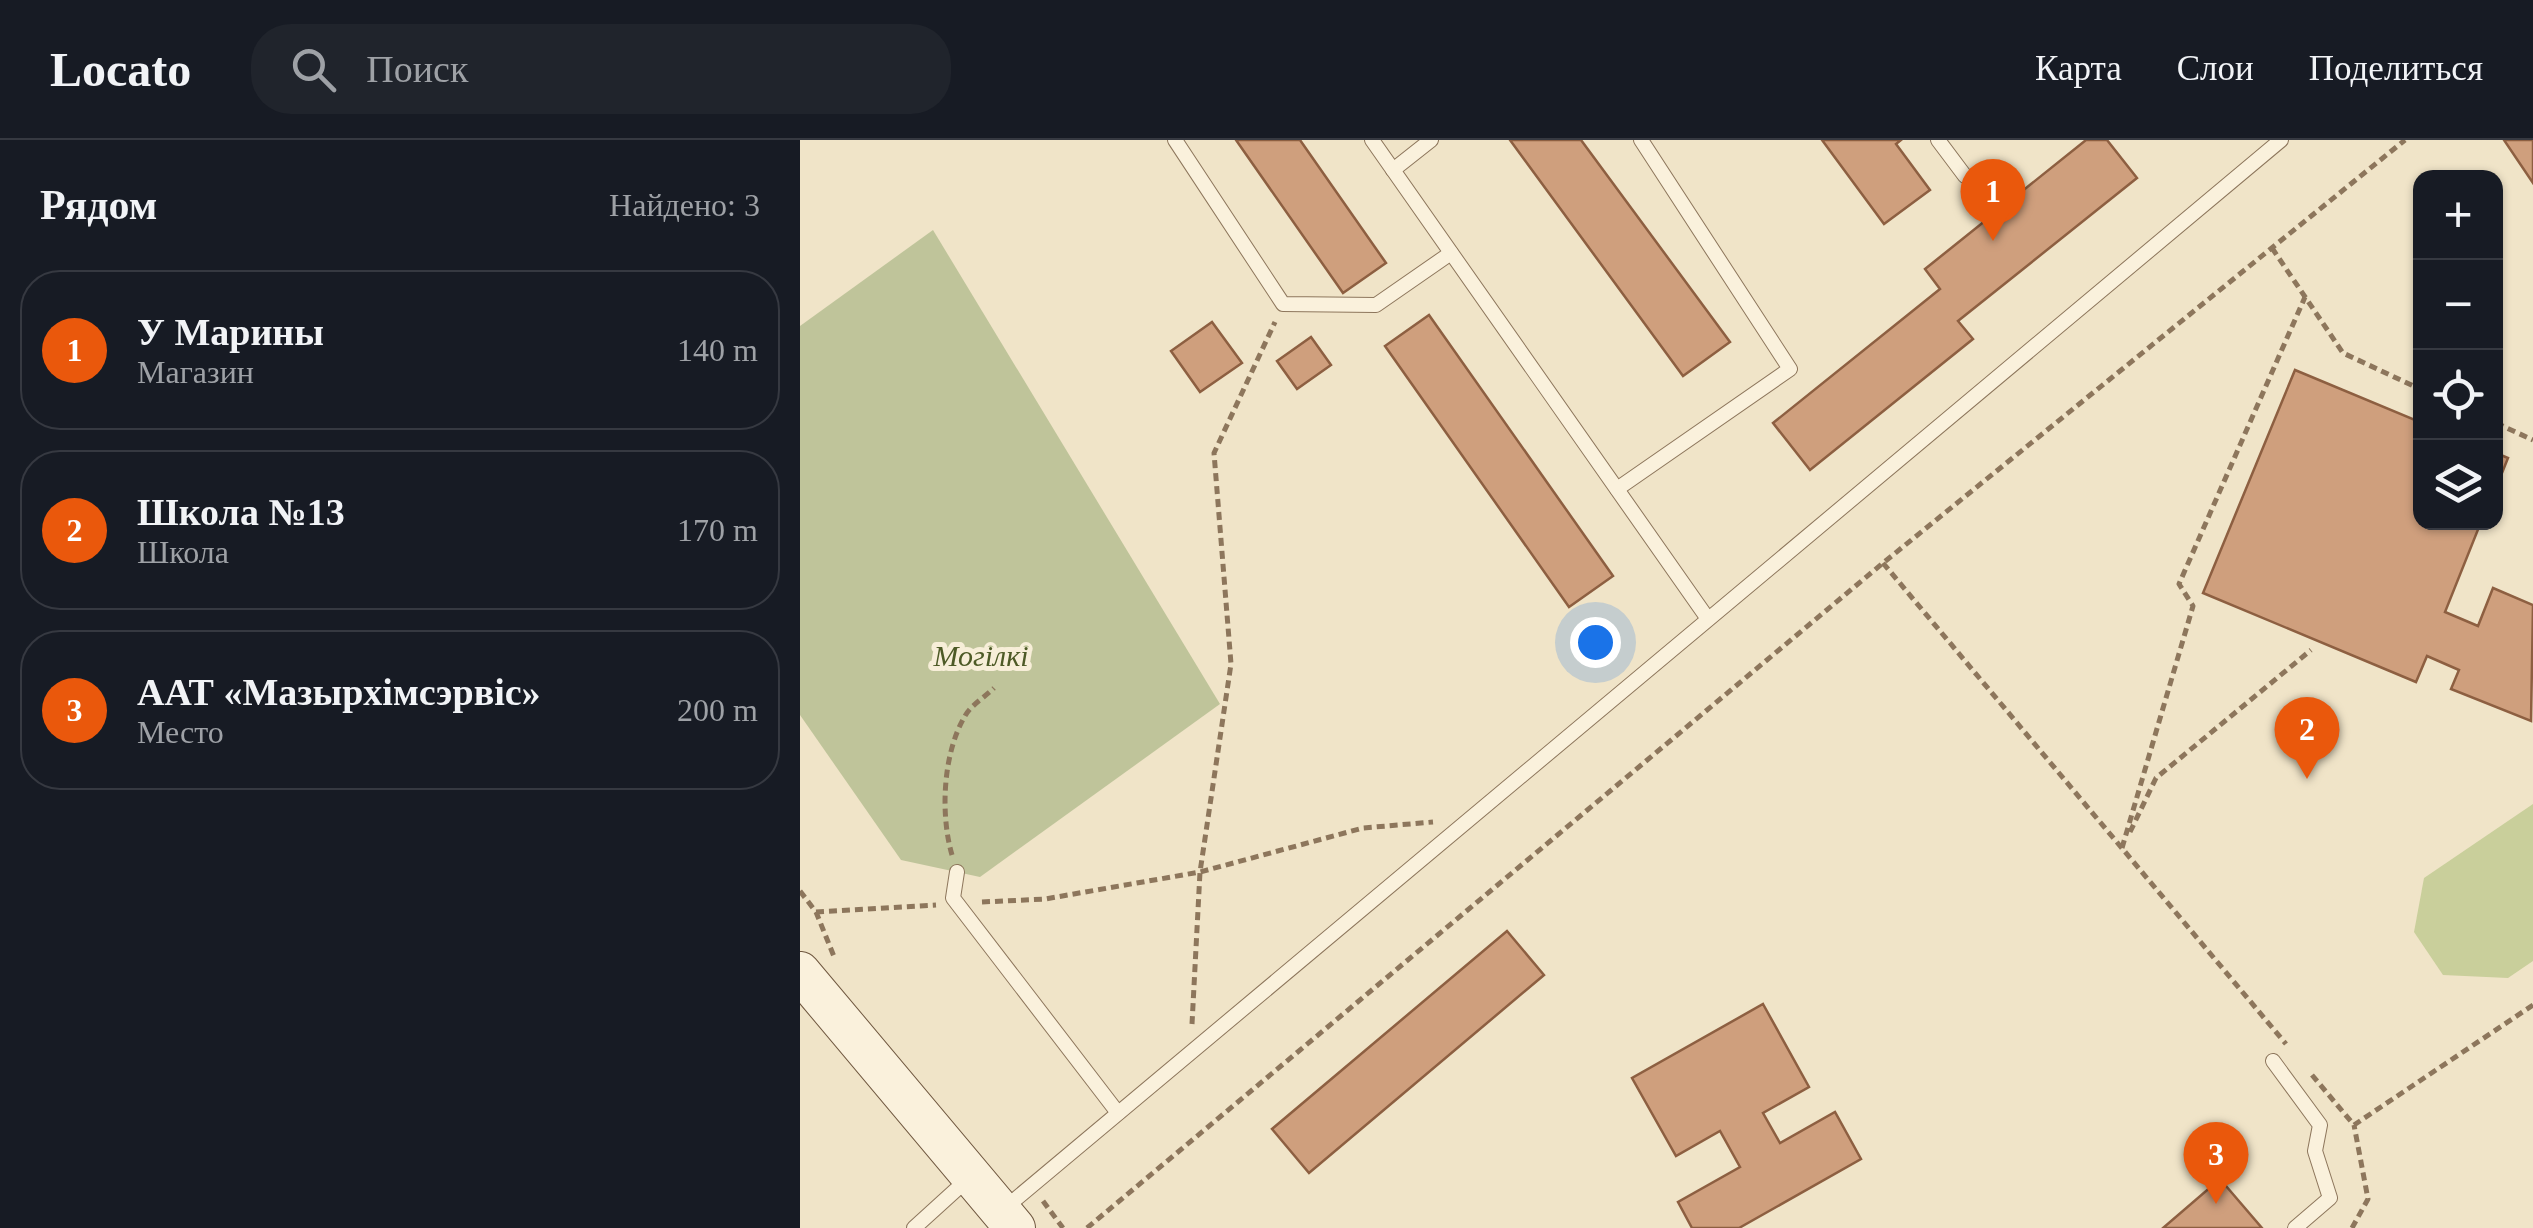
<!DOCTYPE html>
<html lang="ru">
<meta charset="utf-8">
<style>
body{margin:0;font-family:"Times New Roman",serif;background:#20242c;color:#f1f3f6}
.controls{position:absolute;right:30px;top:30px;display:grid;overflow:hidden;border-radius:20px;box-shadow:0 2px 8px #0004}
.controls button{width:90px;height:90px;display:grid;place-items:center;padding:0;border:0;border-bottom:2px solid #363941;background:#171b24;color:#f1f3f6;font:50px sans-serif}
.you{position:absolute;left:795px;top:502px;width:35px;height:35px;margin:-25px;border:8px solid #fff;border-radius:50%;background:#1a73e8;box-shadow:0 0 0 15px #1a73e833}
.badge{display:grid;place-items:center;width:65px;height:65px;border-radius:50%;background:#ea580c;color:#fff;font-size:32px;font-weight:700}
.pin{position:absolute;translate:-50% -82px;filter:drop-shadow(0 2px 5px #0008)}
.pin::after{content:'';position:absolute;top:52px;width:35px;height:30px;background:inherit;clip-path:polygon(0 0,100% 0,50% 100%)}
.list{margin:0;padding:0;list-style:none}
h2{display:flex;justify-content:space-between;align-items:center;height:130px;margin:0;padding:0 40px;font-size:42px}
h2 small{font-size:32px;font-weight:400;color:#9ea1a6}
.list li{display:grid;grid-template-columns:65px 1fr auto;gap:30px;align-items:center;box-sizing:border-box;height:160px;margin:0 20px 20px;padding:0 20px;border:2px solid #363941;border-radius:40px}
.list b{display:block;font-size:38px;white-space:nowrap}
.list p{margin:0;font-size:32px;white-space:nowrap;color:#9ea1a6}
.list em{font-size:32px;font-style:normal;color:#9ea1a6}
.icon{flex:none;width:55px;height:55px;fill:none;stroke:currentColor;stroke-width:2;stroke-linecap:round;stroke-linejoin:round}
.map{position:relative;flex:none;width:1733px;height:1088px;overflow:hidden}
header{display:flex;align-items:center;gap:60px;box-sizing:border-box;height:140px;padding:0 50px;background:#171b24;border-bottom:2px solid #363941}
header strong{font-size:48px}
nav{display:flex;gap:55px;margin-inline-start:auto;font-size:35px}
.search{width:700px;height:90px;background:#20242c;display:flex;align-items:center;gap:25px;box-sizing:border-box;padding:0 35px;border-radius:40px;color:#9ea1a6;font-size:38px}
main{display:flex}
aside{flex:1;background:#171b24}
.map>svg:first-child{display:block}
.green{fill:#c9cf9b}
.cemetery{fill:#bfc49a}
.building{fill:#cf9f7d;stroke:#8d5f41;stroke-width:2.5}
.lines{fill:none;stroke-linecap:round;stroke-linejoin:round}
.lane-casing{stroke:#8d765c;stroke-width:16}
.secondary-casing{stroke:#6f573f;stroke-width:42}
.path{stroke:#8d765c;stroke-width:5;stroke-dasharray:8 5;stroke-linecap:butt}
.lane{stroke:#faf1dc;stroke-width:14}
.secondary{stroke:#faf1dc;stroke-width:40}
.labels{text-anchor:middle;stroke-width:10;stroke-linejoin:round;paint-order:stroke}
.park-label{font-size:30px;font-style:italic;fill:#4d5a26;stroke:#f7eed8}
</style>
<header>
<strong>Locato</strong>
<div class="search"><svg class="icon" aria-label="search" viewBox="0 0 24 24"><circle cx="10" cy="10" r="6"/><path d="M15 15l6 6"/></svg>Поиск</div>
<nav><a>Карта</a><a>Слои</a><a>Поделиться</a></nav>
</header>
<main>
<aside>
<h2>Рядом<small>Найдено: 3</small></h2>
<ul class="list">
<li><span class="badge">1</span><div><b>У Марины</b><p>Магазин</p></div><em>140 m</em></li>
<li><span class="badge">2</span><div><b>Школа №13</b><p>Школа</p></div><em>170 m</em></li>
<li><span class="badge">3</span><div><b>ААТ «Мазырхімсэрвіс»</b><p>Место</p></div><em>200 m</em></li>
</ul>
</aside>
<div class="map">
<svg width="1733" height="1088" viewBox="0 0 1733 1088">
<rect width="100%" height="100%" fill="#f0e4c8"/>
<path class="green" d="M1733,664V821L1708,838L1643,835L1614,792L1624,738Z"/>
<path class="cemetery" d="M133,90L420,564L180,737L101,720L0,575V186Z"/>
<g class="building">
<path d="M436,0H500L586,123L543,153Z"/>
<path d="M710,0H781L930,202L883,236Z"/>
<path d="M1022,0H1101L1096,4L1130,50L1084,84Z"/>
<path d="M1286,0H1307L1337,38L1158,181L1173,199L1010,330L973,283L1140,149L1125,129Z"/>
<path d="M1704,0H1733V43Z"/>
<path d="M629,175L813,436L769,467L585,206Z"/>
<path d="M412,182L442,223L400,252L371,211Z"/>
<path d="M511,197L531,225L497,249L477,221Z"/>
<path d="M1495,230L1620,282V382H1681L1645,472L1678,486L1693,448L1733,465L1731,581L1651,549L1659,530L1627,516L1616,542L1403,453Z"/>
<path d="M1696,313L1708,318L1696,348Z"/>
<path d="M707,791L744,835L509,1033L472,989Z"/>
<path d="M963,864L1009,947L963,973L980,1003L1035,972L1061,1019L939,1088H892L878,1062L940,1027L920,991L876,1016L832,938Z"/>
<path d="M1420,1039L1462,1088H1363Z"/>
</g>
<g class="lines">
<g class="lane-casing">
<g id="lane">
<path d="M375,0L483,164L576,165L651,113"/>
<path d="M572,0L908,479"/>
<path d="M1138,0L1165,36"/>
<path d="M593,30L631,0"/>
<path d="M817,349L990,229L841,0"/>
<path d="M157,732L153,758L318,973"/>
<path d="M1473,921L1520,985L1515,1011L1530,1058L1495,1088"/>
<path d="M205,1068L1481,0"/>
<path d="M114,1088L169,1038"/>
</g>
</g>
<g class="secondary-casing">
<path id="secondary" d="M0,832L215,1088"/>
</g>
<g class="path">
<path d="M1472,108L1543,213L1620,249"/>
<path d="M1696,283L1733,300"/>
<path d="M1083,423L1486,904"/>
<path d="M1330,692L1356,638L1511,510"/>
<path d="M1322,708L1393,466L1379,444L1505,157"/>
<path d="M152,715C140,674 143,613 165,576C171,565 185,557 194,548"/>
<path d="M0,751L16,772L35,819"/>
<path d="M182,762L245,759L400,732L563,688L633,682"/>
<path d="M16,772L136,765"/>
<path d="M392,884L400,732L431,524L414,313L475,182"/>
<path d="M1512,935L1554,985L1733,865"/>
<path d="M243,1061L263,1088"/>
<path d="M287,1088L1083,423L1605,0"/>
<path d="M1552,1088L1568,1059L1554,985"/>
</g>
<use href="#lane" class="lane"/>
<use href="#secondary" class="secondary"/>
</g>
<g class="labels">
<g class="park-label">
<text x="181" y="526">Могілкі</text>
</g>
</g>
</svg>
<div class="controls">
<button>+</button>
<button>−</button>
<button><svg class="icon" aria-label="locate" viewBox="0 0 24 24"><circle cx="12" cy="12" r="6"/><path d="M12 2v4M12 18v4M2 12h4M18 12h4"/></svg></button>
<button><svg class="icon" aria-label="layers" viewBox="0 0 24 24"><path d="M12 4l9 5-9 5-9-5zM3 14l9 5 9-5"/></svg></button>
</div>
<div class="you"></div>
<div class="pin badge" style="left:1193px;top:101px">1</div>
<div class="pin badge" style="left:1507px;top:639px">2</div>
<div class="pin badge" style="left:1416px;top:1064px">3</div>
</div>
</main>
